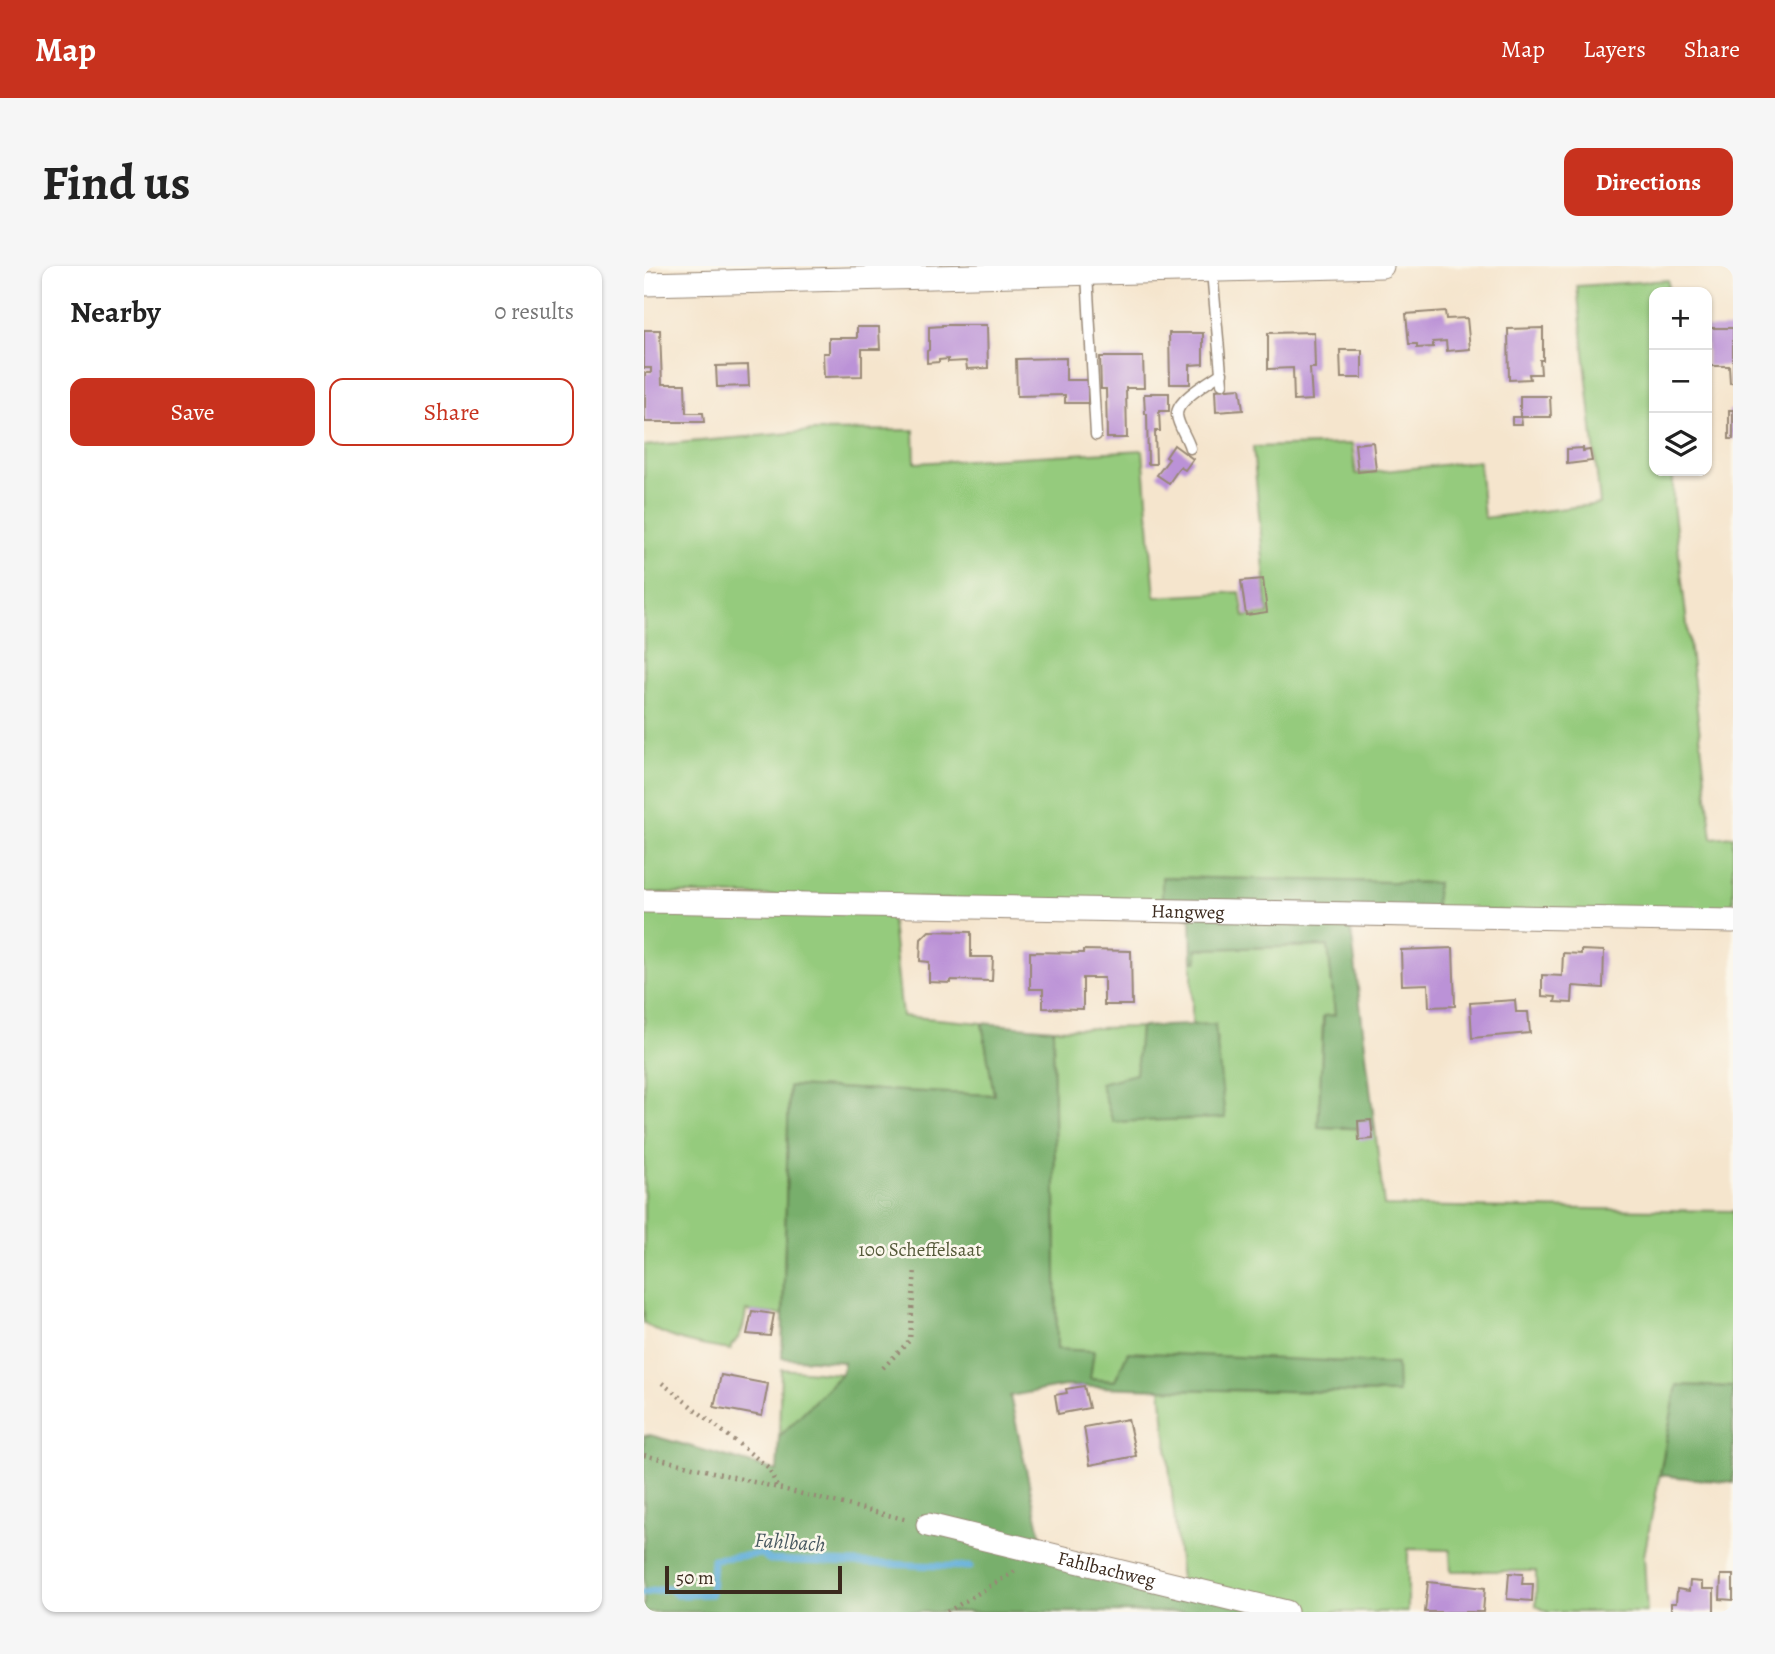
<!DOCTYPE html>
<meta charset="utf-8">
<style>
body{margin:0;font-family:Alegreya,serif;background:#f6f6f6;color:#222}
.controls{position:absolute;right:21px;top:21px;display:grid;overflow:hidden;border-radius:14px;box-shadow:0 2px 5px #0004}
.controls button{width:63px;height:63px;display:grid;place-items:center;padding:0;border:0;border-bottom:2px solid #e0e0e0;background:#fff;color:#222;font:35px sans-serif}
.scale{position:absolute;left:21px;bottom:18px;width:177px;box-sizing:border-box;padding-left:7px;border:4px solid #3b2a1e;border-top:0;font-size:19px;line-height:24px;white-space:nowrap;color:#3b2a1e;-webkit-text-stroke:5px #fbf7ec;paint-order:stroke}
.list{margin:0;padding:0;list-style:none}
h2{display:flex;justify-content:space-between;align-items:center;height:91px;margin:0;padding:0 28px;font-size:30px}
h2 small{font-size:23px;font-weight:400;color:#767676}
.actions{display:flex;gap:14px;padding:21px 28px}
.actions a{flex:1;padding:16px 0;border:2px solid #c8321e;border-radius:14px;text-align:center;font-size:24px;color:#c8321e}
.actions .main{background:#c8321e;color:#fff}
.icon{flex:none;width:38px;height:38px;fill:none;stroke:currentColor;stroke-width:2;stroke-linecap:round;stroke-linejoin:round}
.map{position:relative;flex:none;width:1089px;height:1346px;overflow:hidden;border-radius:14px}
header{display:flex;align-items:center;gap:42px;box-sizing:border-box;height:98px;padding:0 35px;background:#c8321e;color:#fff}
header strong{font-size:33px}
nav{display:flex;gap:38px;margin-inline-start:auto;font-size:24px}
.intro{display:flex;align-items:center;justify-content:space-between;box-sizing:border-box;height:168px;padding:0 42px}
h1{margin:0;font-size:49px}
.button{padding:18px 32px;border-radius:14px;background:#c8321e;color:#fff;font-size:24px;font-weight:700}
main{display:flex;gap:42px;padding:0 42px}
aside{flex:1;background:#fff;border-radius:14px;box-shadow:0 2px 5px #0004}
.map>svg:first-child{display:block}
.green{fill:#95cb7d;stroke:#687a4e;stroke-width:2}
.forest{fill:#78af6c;stroke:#5a6c45;stroke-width:2}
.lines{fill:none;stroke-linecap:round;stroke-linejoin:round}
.stream{stroke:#61aeda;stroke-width:7}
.building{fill:#bb92d7}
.lane-casing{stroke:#988876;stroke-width:13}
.street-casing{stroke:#988876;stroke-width:25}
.path{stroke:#988876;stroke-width:4.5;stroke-dasharray:2 5;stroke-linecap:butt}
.lane{stroke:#fff;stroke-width:10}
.street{stroke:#fff;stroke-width:23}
.labels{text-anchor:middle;stroke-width:5;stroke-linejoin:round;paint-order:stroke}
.street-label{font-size:19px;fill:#3b2a1e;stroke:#fbf7ec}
.park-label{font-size:19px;fill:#565a3a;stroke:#fbf7ec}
.water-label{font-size:21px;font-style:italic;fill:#485860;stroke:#fbf7ec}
</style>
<header>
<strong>Map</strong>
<nav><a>Map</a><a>Layers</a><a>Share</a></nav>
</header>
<div class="intro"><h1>Find us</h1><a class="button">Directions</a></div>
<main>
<aside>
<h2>Nearby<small>0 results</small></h2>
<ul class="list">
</ul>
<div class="actions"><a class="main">Save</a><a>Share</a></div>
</aside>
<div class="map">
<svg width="1089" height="1346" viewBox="0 0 1089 1346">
<rect width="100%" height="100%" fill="#fbf7ec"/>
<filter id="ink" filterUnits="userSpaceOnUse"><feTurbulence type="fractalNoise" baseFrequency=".0143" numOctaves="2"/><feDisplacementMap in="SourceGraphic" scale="14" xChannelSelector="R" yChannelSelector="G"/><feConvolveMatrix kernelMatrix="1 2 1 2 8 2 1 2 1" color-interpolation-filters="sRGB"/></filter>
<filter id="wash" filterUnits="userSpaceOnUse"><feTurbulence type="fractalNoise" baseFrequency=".00686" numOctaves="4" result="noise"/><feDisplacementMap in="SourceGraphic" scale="28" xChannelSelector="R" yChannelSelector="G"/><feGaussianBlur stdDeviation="1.57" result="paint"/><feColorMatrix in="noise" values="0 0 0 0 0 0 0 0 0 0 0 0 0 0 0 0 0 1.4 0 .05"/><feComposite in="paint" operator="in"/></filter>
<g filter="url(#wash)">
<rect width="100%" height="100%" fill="#f5e5cd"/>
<g class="green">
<path d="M1024,14V26H1010V205H1029V238L1068,572L1089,570V650L791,644L793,617L519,611L518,638L0,627V180L170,165L270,164L271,197L499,184L511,331L596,326L600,351L624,348L609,181L708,178L712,208L835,195L840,252L956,238L933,20Z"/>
<path d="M0,639L247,647L258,750L338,757L351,829L145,820L139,1049L102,1045C100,1060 98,1070 87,1080V1084C57,1080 25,1074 0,1057Z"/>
<path d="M684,680L691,749L679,750L675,861L731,863L740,940L1089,945V1121L1033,1119L1000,1290L1003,1346H904L892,1340V1305H807L806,1284L764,1283V1346H666L537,1314L517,1123L754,1127L484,1086L471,1115L445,1113L413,1083L409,763L496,761L493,808L469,856L571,758L548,759V695H553L552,683Z"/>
<path d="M137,1103L198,1108L135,1171Z"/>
</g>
<g class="forest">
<path d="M518,611L793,617L791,644L706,655L731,863L674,861L680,750L691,749L684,680L553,683V695H548L547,653L518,638Z"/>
<path d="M338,757L409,763L413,1083L450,1085L446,1113L471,1115L484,1086L753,1098L754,1127L517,1123L421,1120L366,1130L399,1281L622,1346H0V1170L6,1169L133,1205L135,1171L198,1107L200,1096L138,1092L145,820L350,829Z"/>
<path d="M571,758L581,852L469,856L456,817L492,808L496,761Z"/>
<path d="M1033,1119L1089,1121V1217L1016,1209Z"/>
</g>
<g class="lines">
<path class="stream" d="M0,1327L25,1322L33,1329L67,1328L69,1293L117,1288L126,1294L326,1301"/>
</g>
<g id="blocks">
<g class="building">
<path d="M801,45L802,53L823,52L826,83L803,85L802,75L789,76V81L773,82V78H765L762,48Z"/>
<path d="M298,59H343L344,102L323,103L322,95L304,96V93L295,94V96L283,97V85L285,84V61L298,60Z"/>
<path d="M213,61H235L236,83H218V110L180,111L179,87H185V72H213Z"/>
<path d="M899,62V94H896L897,108H885L886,113L865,114L864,63Z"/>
<path d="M1063,62H1089V117H1086L1085,100H1063Z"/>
<path d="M0,64H16L18,118H41L42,147H59L60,156H1V107H7V102H0Z"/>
<path d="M670,66L671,102H666L668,134L650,135L649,102L624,103V67Z"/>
<path d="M525,67H559V98L546,99V118H526Z"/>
<path d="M696,84H718V112H697Z"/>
<path d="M456,91H499L500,122H482L483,172H463L462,123H457Z"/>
<path d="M422,92V114H444V137H421V129L373,130L372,93Z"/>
<path d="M104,99L105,120L73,121L72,100Z"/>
<path d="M596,122L599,144L572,146L571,124Z"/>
<path d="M507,127H525V145H515L516,165H511L512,198H504L503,148H501L500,128H507Z"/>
<path d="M876,130H906L907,151H877L878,158H868V151H876Z"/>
<rect x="1085" y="144" width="4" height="29"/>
<path d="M729,176L732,204L714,206L711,178Z"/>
<path d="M530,179L549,193L541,204L536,201L525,217L513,209L525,193L522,191Z"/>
<path d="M939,182V185L946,184L948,195L923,198V183Z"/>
<path d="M619,313L623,346L602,349L597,315Z"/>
<path d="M285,665L327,666V691H349L348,715L307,714V717L285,716V696L276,695L277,673Z"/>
<path d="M809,682L811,740L785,741L784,718L758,719L757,684Z"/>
<path d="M439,684L487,685L488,739H460V712H439V743L399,742V723H386V686L439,687Z"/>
<path d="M937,684L960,685L959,722L929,720L928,737L911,736L912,731L898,730V709L918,710L919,687L937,688Z"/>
<path d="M871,734L872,746H884L886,767L828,772L826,737Z"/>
<path d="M727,854L729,873L715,874L714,855Z"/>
<path d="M108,1045L130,1048L126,1070L103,1068Z"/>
<path d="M77,1109L124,1118L118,1150L70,1141Z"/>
<path d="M440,1120L445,1142L414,1148L411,1129L423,1127L422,1123Z"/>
<path d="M484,1153L492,1190L446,1199L440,1161Z"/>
<path d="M865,1307L879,1308L878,1318H889L888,1335L863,1333Z"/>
<path d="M1077,1309H1089V1334L1076,1333Z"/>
<path d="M1046,1315L1058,1316V1323H1070V1346H1027V1337H1032L1033,1323L1045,1325Z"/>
<path d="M784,1316L841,1322L839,1346H781Z"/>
</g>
</g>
</g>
<g filter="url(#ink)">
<use href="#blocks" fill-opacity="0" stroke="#988876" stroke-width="2"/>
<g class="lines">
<g class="lane-casing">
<g id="lane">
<path d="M568,5L578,118"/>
<path d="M443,8L452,169"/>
<path d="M546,182C543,171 534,160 533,149C532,134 566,115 578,107"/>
</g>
</g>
<g class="street-casing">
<g id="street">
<path d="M0,18L738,0"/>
<path id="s1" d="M0,635L1089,655"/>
<path id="s2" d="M284,1259L642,1346"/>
</g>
</g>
<g class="path">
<path d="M239,1102L266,1074L271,1002"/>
<path d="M18,1117L125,1202L133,1221"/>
<path d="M0,1189L264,1254"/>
<path d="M303,1346L373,1304"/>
</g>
<use href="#lane" class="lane"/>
<use href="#street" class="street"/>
</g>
</g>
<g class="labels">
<g class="street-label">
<text dy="7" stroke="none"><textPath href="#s1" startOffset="544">Hangweg</textPath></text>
<text dy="7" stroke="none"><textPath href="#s2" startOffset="184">Fahlbachweg</textPath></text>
</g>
<g class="park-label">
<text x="276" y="990">100 Scheffelsaat</text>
</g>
<g class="water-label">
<text transform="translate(146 1276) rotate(4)" y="7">Fahlbach</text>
</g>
</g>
</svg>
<div class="controls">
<button>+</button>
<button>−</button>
<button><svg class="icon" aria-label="layers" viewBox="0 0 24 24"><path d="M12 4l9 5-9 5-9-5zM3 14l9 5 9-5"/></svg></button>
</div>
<div class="scale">50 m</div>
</div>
</main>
